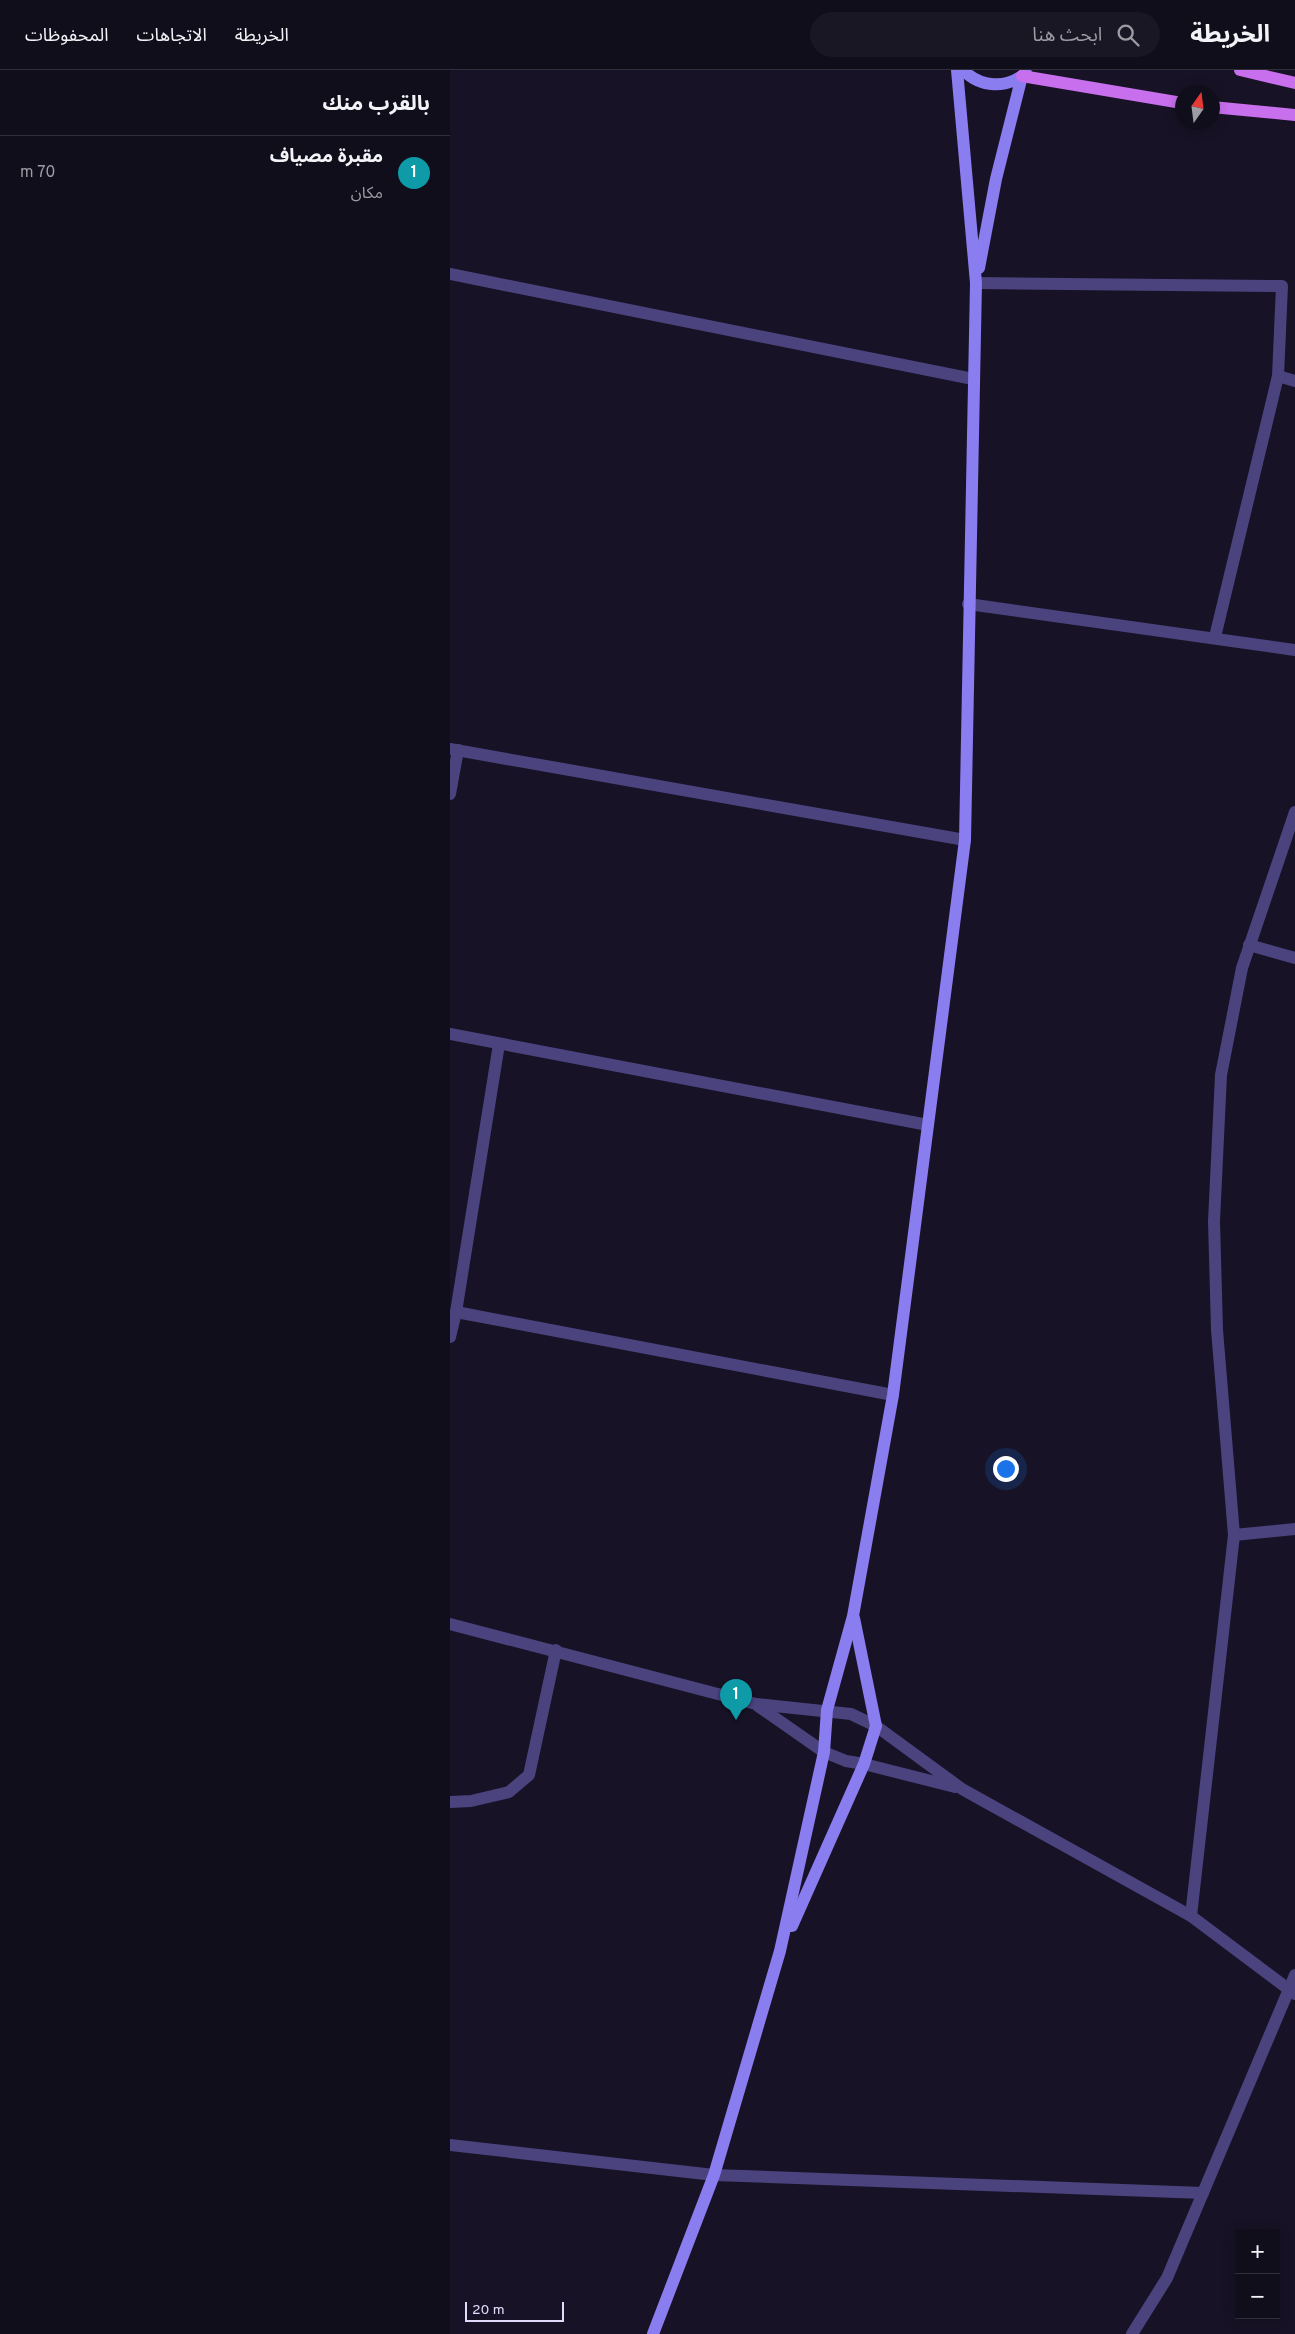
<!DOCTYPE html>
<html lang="ar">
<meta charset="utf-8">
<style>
body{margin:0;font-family:Overpass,"Noto Sans Arabic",sans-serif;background:#1a1725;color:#f1f3f6;direction:rtl}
.controls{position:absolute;right:15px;bottom:15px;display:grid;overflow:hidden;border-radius:0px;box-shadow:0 2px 12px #0003}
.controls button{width:45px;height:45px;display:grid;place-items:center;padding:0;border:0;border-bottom:1px solid #302e3b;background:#110e1c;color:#f1f3f6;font:25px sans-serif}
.compass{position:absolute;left:725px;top:15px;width:45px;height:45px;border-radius:50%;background:#110e1c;box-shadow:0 2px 12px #0003;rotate:14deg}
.scale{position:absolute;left:15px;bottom:12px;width:99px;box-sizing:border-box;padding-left:5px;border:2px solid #e1dbfb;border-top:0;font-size:14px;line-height:18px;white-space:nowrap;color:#e1dbfb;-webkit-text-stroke:4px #171225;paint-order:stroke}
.you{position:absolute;left:555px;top:1398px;width:18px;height:18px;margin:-12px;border:4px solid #fff;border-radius:50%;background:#1a73e8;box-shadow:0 0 0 8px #1a73e833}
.badge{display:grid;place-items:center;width:32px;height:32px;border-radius:50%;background:#0f766e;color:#fff;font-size:16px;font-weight:700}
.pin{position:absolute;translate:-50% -41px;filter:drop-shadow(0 1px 2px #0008)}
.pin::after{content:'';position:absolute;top:26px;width:18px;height:15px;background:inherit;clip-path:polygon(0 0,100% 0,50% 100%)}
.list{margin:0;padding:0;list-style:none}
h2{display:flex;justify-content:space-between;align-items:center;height:65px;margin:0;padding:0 20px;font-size:21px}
h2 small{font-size:16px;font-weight:400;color:#9c9ca3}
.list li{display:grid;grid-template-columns:32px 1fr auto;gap:15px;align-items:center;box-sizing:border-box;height:70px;padding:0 20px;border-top:1px solid #302e3b}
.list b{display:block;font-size:19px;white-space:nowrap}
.list p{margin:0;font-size:16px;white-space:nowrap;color:#9c9ca3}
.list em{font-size:16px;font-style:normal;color:#9c9ca3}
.icon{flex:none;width:28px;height:28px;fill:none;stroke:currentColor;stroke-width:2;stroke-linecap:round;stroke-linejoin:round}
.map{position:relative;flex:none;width:845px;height:2264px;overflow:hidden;direction:ltr}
header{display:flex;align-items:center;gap:30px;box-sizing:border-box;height:70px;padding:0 25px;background:#110e1c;border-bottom:1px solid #302e3b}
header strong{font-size:24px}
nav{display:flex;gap:28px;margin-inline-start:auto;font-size:18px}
.search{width:350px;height:45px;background:#1a1725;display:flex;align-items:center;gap:12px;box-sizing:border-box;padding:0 18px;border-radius:28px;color:#9c9ca3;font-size:19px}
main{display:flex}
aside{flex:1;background:#110e1c}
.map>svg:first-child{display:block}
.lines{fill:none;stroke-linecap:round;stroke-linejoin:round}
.minor{stroke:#4a437e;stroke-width:12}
.tertiary{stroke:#4a437e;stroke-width:12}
.secondary{stroke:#897def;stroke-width:12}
.primary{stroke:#c86fed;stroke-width:12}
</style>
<header>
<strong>الخريطة</strong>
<div class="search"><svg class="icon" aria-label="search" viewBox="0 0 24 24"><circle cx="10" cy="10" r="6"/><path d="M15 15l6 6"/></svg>ابحث هنا</div>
<nav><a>الخريطة</a><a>الاتجاهات</a><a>المحفوظات</a></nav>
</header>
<main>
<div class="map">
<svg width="845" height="2264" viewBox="0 0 845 2264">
<rect width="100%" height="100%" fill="#171225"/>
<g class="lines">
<g class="minor">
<path d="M0,204L523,309"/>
<path d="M526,213L832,216L828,306L765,567"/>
<path d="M828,306L845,311"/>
<path d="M518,534L845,580"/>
<path d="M0,679L515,770"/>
<path d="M0,724L8,680"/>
<path d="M799,875L845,888"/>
<path d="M0,964L478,1055"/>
<path d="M6,1242L443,1325"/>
<path d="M0,1267L6,1242L49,974"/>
<path d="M784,1465L845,1459"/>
<path d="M426,1656L512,1719L741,1846L845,1924"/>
<path d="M414,1694L505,1717"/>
<path d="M0,1732L21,1731L59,1722L79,1705L106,1580"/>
<path d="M741,1846L784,1465L767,1260L764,1151L771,1005L792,898L845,742"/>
<path d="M0,2075L264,2105L753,2123"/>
<path d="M682,2264L717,2208L845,1905"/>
</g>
<g class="tertiary">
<path d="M0,1554L306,1634L401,1644L426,1656"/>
<path d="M308,1636L374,1682L396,1691L414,1694"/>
</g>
<g class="secondary">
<path d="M513,0C531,18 556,19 576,3"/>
<path d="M529,198L546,109L572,6"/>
<path d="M342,1856L414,1694L426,1656L404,1548"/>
<path d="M203,2264L264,2105L330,1881L374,1682L377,1640L403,1546L443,1325L515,770L526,213L507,0"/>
</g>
<g class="primary">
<path d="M790,0L845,13"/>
<path d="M572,6L732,33"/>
<path d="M762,37L845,45"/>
</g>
</g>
</svg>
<div class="controls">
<button>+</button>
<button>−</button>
</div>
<svg class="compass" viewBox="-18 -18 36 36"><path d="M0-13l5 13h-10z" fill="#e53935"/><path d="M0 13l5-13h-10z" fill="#9c9ca3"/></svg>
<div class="scale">20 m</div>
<div class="you"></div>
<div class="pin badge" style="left:286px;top:1650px;background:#0f9aa8">1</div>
</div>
<aside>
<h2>بالقرب منك<small></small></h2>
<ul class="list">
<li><span class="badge" style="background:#0f9aa8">1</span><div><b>مقبرة مصياف</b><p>مكان</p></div><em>70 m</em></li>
</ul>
</aside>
</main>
